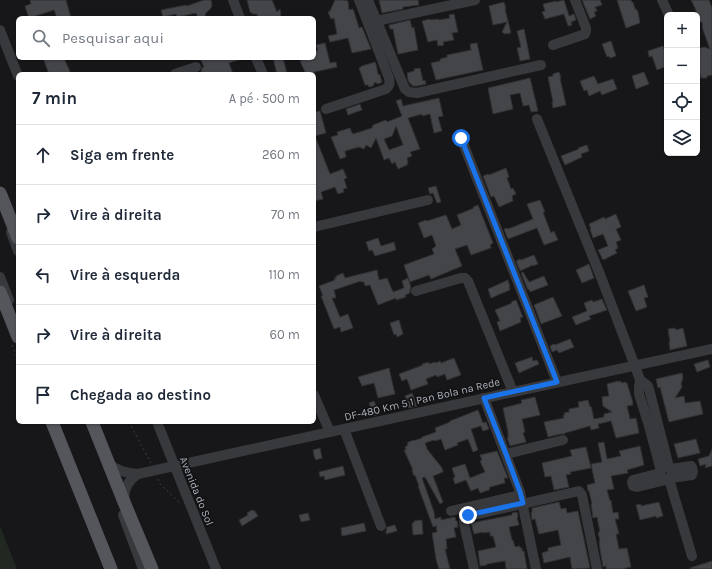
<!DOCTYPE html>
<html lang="pt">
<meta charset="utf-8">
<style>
body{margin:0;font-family:Karla,sans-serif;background:#f2f2f3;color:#1f2937}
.controls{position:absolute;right:12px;top:12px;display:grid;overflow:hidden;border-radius:6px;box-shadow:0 1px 3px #0004}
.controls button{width:36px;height:36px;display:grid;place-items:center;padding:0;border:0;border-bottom:1px solid #e0e1e3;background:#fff;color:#1f2937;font:20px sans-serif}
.stop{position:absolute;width:12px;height:12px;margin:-9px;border:3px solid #1a73e8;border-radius:50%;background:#fff}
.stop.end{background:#1a73e8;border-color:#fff;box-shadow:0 1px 4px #0008}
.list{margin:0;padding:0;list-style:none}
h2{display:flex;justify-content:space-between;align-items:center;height:52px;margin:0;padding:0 16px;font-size:17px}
h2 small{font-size:13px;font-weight:400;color:#747a83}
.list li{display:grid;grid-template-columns:26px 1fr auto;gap:12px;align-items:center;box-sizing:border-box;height:60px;padding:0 16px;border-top:1px solid #e0e1e3}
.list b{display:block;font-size:15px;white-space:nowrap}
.list em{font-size:13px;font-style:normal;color:#747a83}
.icon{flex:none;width:22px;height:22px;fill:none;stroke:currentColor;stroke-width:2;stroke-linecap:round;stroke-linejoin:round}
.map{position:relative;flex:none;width:712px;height:569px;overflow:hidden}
.search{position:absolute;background:#fff;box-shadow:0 1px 3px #0004;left:16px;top:16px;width:300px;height:44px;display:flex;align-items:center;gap:10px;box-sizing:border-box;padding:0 14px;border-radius:6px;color:#747a83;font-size:15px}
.panel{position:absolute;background:#fff;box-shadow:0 1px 3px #0004;left:16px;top:72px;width:300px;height:352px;border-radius:6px}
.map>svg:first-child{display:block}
.green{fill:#212822}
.building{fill:#444549;stroke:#313135;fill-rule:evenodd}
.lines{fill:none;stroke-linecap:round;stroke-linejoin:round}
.path{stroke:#3e4044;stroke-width:1;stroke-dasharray:2 3;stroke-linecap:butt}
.minor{stroke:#38393d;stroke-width:10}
.major{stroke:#54565c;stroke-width:13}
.route{stroke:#1a73e8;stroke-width:5}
.labels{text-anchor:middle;stroke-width:3.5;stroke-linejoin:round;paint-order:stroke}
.street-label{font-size:11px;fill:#aaafb8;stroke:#121214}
</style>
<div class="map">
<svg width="712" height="569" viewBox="0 0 712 569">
<rect width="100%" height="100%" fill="#171719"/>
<path class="green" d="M0,526L17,569H0Z"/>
<g class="building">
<path d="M30,0H66L71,18H57L54,10L29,18L25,6L31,4Z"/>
<path d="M204,0H211L212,5L211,8L205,14L206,18H198L196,13L177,17L176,14L163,17L161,10L186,5L187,6Z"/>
<path d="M247,0H272L277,12L280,9L281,17L279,18H258L257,14H253L250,12Z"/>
<path d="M335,0H344L348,1L349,10L353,9L356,18L359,28L362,27L371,49L352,53L348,38L330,42L328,36L337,34L334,18L331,19L328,12L330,11Z"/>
<path d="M379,0H418L419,5L403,7V9L382,13Z"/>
<path d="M564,0L569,16L574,14L576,20L571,22L572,25L568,26L564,14L545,19L542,12L545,11L543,4L556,1V2Z"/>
<path d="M582,0H600L602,5L595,7L597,11L594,12L596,16L590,19Z"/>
<path d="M617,0H631L632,3L633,2L635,9H636L638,12L640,23L626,28Z"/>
<path d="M691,0H709L712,8V75L707,76V78H701L697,63V49L704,47L710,49L703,30L702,22H699L695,8Z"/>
<path d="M504,2L506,9H505L511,33L505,34L502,32L507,22L493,25L489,6Z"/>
<path d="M454,14L458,32L452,33L454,40L443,42L444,45L438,46L437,40L428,42L422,21L430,19L431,20L438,19L439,20L450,18L449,15Z"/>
<path d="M410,20L412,28L414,27L418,50L398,54L393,29H390L389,25Z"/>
<path d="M524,29L530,59L520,61L517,48L521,47L517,31Z"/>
<path d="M611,41L616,56L610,58L609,56L607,57L602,44Z"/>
<path d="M325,43L330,63L336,62L337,67L314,72L315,74H306L300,61L304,59L303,58H314V51L318,50L316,45Z"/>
<path d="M477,43L483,70L436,80L431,63L440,61V59L447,57V55L471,50L470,44Z"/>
<path d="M663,46L667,58V66L657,70L652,56L649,57L648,51Z"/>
<path d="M43,58H64L71,74H49Z"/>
<path d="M200,58H241V59L229,63L233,74H196L201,72L202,68L204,67Z"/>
<path d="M273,58H283L287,74H277Z"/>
<path d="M375,62L377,68V70L378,74L380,75L382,82L378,84L375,82L373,86L369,87L368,85H365L359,68L362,66Z"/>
<path d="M420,68L423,81L425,80L426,84L417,86H412V84H410L408,80L407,73L414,71V69Z"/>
<path d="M559,72L561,78H560L566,105L553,108L552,102H553L548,77L553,76V74Z"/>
<path d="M644,72L649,84L636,89L632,76Z"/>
<path d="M594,76L598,84L613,79L617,89L602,95L600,91L589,96L587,90L584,91L580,81Z"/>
<path d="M530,78L538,111L531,112L529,105L523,106L520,93L510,95L513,109L493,114L488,88Z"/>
<path d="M439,98L443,116L438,117L442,131L434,133L430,114L422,116V114L408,118L420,149L410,152L412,156L407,158L408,162L407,165L398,169L395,162L392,164L389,158L384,160L376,138L371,148L366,145L364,149L359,147L345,151L346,157L340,159L331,137L338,135L337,132L350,128L352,133H353V134L372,128L373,125L386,120L387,122L402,116L396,101L401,99L403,106ZM396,126L403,145L389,150L384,139L392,136Z"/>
<path d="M360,104L362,110L348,115L346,109Z"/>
<path d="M320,111L326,133L315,136L330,174L343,169L347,178L344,179L347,188L343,189L344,192L338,194L335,187L321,192L323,199L314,201V112Z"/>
<path d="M587,145L589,151L581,154L582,157L565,165L561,156L579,149L578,148Z"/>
<path d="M506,168L509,177L507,178L511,189L513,188L516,194L512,196L513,201L499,207L494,196L491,197L483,176L488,174L489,175Z"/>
<path d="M436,186L441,202L437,203L433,193L430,194L428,188Z"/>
<path d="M540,200L545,212H543L551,233L554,231L558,240L544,245L537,228L508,239L504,229L507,228L508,229L533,219L527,204Z"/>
<path d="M478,205L493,243L490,245L491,248L471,255L467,245L455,249L462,266L431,279L429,275L410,282L404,265L434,254L432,249L436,246L432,235L424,238L418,223L426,220L427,221L446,215L452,229L461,225L457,215L474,208L473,207Z"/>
<path d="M616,214L621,227L616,229L621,240L616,242L618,248L615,250L617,253L603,260L598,250L608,246L603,234L593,238L590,229H591L589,224L604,217L605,219Z"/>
<path d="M378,238L381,246L394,242L396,250L375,256L372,250L369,251L366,242Z"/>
<path d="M534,255L538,264L533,266V265L520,271L516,261L520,259L521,260Z"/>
<path d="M589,264L594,278L582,283L576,270Z"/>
<path d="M377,270L379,280L387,278L393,292L404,288L402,281L408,278L411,287L410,290V293L405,295L406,297L396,300V298L378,305L370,285L365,286L364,282H361V281L334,290L336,298H332L340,317L348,314L353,328L341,332L340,327L334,329L321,296H323L319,286L335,280L334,278H336V276L343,273L345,278Z"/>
<path d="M523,272L529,282L544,276L548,285L530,292L529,289L528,290L521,273Z"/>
<path d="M508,280L510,287H509L510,290L491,298L488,289Z"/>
<path d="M644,285L648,297L644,298L647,307L636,311L628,291Z"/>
<path d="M553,297L562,316L541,324L534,305Z"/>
<path d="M602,299L607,310L589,316L591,319L576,325L572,317L587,311L584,303L592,300L593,302Z"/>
<path d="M516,300L523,317L520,318L521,322L500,331L497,322L500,321L495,310L512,303L511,302Z"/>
<path d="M399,320L403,334L397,337L396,334L394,335L390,323Z"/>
<path d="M675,328L676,330L683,328L687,346L670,350L669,342H670L668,329Z"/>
<path d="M570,339L574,347L559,353L557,350L552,352L550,346L554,344L555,345Z"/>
<path d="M532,357L533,361L537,360L539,364L519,373L515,363Z"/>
<path d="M454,358L461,375L447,380L445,374L437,377L436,375L426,379L428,384L411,390L407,379L402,381L399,374L423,365L422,364L429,362V364L435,362L436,363L440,361L441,363Z"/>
<path d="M708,360L710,367L697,372L694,364Z"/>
<path d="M389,368L395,394L378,398L374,383L362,386L358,377Z"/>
<path d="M682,373L683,378L681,384L682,387L675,398L684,396L685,403L700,401L703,414L669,422L660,387L658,388L656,379Z"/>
<path d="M618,381V382L621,381V383L626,382V383H627L633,403H632L633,405L627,406L630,419L636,418L639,433L616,438L611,421L598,424L599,428L591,430L590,426L565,433V434H561L548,437L544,422L564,418L563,415H565L564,413L569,412V409L579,407L578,402L588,400L590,407L591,406L594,419L604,417V414L612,412L603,406L602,397L609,396L607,384Z"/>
<path d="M412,393L417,406L409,408L405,396Z"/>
<path d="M535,397L540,415L522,419L525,432L523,433L526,442L510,446L507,438H508V432L503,408L522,403L521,400Z"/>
<path d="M374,401L380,414L374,416L369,403Z"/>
<path d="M478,410L483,423L486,422L489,429L483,431L481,426L471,429L478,450L473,452L468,439L457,443L458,445L445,450L441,439L435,441L434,440L425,443L427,449L442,468L443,472L433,476L443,502L440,504L425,477L422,478L434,512L435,519L441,517V520L455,517L456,521H457L458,527L454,528L456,537L446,539L447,549H445L450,569H439L436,559L432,533L437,532L436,525V526L433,527L418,486H419L415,475L414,476L412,470H413L404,450H406L405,447L408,445L407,443L411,441L416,440L422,438V437L436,432L435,428L450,422V421Z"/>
<path d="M696,439L700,453L678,458L674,444Z"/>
<path d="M604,442L607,459L621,456L619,451L640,446L644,465L627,470L628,473L611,476L614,489L607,490L610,501L611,500L613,513L618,512L619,519H615L619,534H616L619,549L627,548L631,567L622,569H606V566L603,567L600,549L599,541H600L598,532H600L597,517L593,518L591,504H592L589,491H588L587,485L595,483L591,464L602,462L598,443Z"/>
<path d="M586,447L591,468L570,472L571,474L566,475L569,487L554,490L551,476L545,477L542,463L572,456L570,450Z"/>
<path d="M320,448L322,458L316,460L314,456L313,450Z"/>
<path d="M712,449V466L705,468L706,464L700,466L698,459L709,456Z"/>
<path d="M497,451L508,478H504L505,483L490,487L489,490L480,493L478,488L471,491L466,480L455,484L453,478L455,477L452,468L465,464L470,478L485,472L480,461L482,460L480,455Z"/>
<path d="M343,466L345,475L325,480L324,476L320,477L319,472Z"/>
<path d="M559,502L561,509L566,508L567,513L578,511L590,568L572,569L570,557L544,563L542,553L548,551V548L561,545L558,530L539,534L535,519L532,520L531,512H532V508Z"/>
<path d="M659,502L663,516L656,518V516L640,520L636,505L641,504V506Z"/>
<path d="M252,510L253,511L254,510L258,516L242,526L239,520L248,515L247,513Z"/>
<path d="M517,512L518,517L517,518L519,525L509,527L512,540H513L515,547L520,546V548H522V551H524L527,569H506L505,561L487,564V565L480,566L478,551L496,547L493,536H490V532L483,533V532L474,534L471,523L512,515V513Z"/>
<path d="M308,513L310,520L301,522L299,515Z"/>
<path d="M422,520L423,534L413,535L412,523H414V521Z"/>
<path d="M364,523L366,531L342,536L341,528Z"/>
<path d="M395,525L397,531L386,534V531L387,527Z"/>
<path d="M712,561V569H690V568Z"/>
</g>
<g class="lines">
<g class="path">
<path d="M12,345L18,360"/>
<path d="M129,422L151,463"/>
<path d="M158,479L159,483L181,504"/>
</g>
<g class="minor">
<path d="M233,0L240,18"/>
<path d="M368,0L405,89L409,92L417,93L541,65"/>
<path d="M662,0L669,15"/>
<path d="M376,21L475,0"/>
<path d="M0,30L18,76"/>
<path d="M553,45L585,34L586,31V28L575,0"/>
<path d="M256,58L263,74"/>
<path d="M175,74L196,67"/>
<path d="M326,109L386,89C390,85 390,83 389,78L359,0"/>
<path d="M537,119L599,272L635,366L640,380L639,386V394L649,426L661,471"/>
<path d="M461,138L557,382"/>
<path d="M314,227L428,200"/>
<path d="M11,232L18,251"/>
<path d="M0,277L9,300"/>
<path d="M416,291L461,278H465L468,281L513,392"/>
<path d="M640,380L648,386L649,389L669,467L672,471C673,479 665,482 660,475L661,471L664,467H669"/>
<path d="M314,395L330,432"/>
<path d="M484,398L520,492L536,569"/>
<path d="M157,422L216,569"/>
<path d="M344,429L381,526"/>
<path d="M506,454L563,440"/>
<path d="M109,464C119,471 126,473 138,474L513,392L712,349"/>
<path d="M660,473L633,480L632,482L633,486L637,487L666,480"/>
<path d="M671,478L692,475L693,472L692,467L691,466L671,469"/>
<path d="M669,479L692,556"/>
<path d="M124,500C124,488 128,480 138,474"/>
<path d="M451,511L516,496L520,492"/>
<path d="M123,515L143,569"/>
<path d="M474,569L464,523V518L465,517L579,491L582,495L597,569"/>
</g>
<g class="major">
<path d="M0,193L18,238"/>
<path d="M0,292L18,337"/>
<path d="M52,422L111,569"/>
<path d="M92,422L124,502L152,569"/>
</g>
</g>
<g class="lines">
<path class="route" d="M461,138L557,382L484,398L506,454L520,492L523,503L468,515"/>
</g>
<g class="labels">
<g class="street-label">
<text transform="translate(422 399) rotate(-13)" y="4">DF-480 Km 5 1 Pan Bola na Rede</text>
<text transform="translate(197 491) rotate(68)" y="4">Avenida do Sol</text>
</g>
</g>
</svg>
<div class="controls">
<button>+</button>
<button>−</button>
<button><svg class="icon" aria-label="locate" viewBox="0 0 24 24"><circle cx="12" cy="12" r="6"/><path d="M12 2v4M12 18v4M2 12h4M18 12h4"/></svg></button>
<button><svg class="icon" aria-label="layers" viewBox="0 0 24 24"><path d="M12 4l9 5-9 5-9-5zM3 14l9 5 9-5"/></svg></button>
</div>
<div class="stop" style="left:461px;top:138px"></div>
<div class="stop end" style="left:468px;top:515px"></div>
<div class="search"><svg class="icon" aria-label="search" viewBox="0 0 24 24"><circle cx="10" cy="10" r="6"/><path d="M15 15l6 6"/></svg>Pesquisar aqui</div>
<section class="panel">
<h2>7 min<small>A pé · 500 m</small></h2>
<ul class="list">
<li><svg class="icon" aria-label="ahead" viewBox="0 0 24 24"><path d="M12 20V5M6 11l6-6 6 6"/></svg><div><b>Siga em frente</b></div><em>260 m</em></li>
<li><svg class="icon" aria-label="right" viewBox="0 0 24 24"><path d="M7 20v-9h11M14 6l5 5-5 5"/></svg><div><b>Vire à direita</b></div><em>70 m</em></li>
<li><svg class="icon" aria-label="left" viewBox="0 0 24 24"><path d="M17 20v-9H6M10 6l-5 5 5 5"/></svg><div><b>Vire à esquerda</b></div><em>110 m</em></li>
<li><svg class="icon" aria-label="right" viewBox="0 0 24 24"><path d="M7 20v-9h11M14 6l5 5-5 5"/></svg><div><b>Vire à direita</b></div><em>60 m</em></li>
<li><svg class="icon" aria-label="arrive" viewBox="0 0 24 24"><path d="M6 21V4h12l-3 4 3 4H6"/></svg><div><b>Chegada ao destino</b></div></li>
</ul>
</section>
</div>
